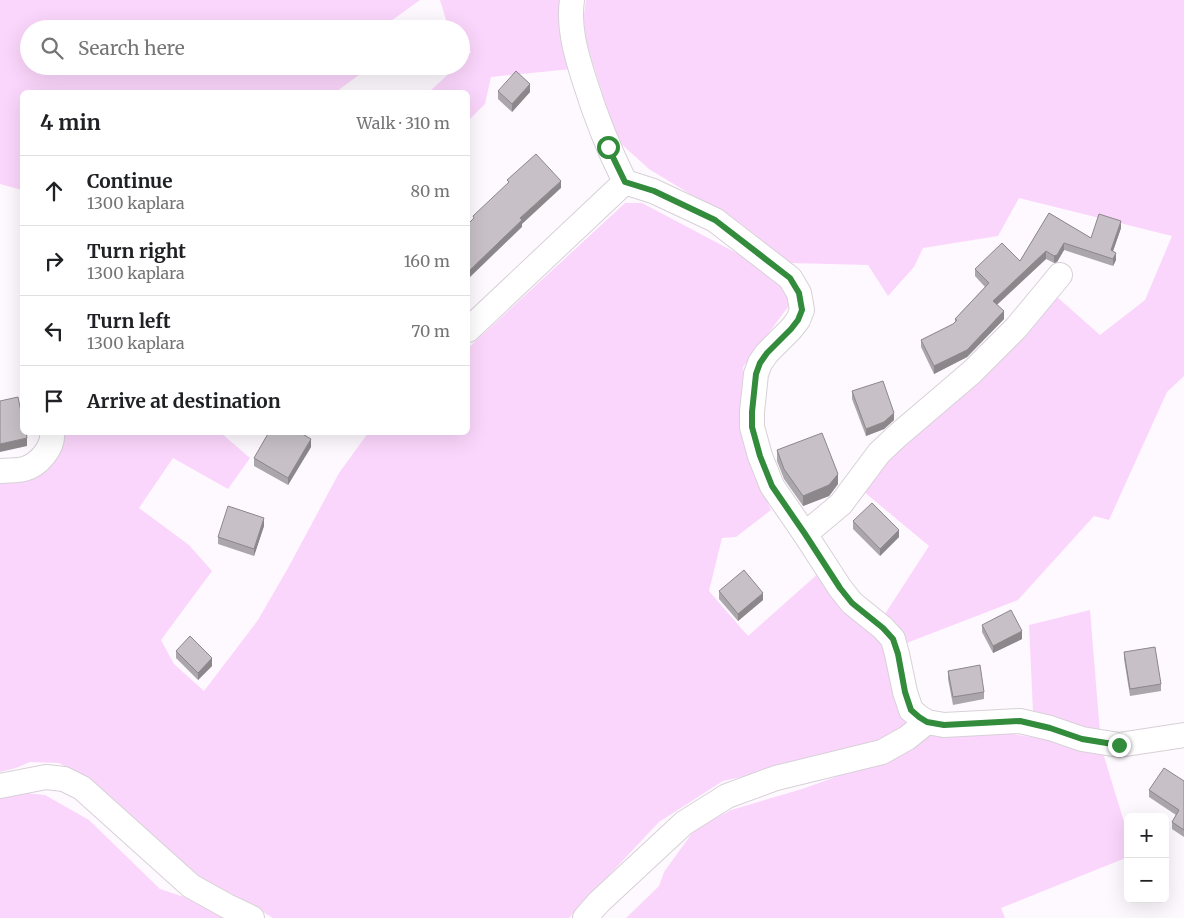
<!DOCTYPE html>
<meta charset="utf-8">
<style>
body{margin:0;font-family:Merriweather,serif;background:#f6f6f6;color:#202124}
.controls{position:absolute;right:15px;bottom:15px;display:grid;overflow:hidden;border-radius:8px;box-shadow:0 5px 20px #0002}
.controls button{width:45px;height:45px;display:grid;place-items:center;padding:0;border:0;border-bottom:1px solid #e0e0e0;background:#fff;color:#202124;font:25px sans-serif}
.stop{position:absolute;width:15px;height:15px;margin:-11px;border:4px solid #328c3c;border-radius:50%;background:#fff}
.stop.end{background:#328c3c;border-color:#fff;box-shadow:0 1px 5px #0008}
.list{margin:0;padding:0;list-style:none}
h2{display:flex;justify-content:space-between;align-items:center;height:65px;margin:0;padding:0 20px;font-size:21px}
h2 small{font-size:16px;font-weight:400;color:#757577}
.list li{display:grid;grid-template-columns:32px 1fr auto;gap:15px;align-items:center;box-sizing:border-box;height:70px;padding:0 20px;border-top:1px solid #e0e0e0}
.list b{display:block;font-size:19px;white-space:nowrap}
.list p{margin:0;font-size:16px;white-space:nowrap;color:#757577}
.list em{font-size:16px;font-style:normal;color:#757577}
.icon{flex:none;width:28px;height:28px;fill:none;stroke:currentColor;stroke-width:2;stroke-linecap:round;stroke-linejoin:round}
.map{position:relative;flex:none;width:1184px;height:918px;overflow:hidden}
.search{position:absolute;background:#fff;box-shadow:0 5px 20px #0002;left:20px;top:20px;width:450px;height:55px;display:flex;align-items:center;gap:12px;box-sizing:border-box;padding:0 18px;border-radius:28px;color:#757577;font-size:19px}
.panel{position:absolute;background:#fff;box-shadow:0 5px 20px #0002;left:20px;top:90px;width:450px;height:345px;border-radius:8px}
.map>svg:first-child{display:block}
.green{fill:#fbd6fc}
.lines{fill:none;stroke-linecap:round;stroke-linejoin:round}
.minor-casing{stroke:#d7d1d7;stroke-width:26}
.minor{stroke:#fff;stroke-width:24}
.wall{fill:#aba6ab}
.shaded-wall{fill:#8b878b}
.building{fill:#c7c1c7;stroke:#8b878b}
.route{stroke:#328c3c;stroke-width:6}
</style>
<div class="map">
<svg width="1184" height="918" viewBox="0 0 1184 918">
<rect width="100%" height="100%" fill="#fef9fe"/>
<g class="green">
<path d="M0,0H420L380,29H29V66H371L336,92H22V190L0,184Z"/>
<path d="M440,0H563L572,69L491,77L485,104L468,121V92H429L457,66H461V62L471,52L461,39V29H453L446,20Z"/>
<path d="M586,0H1184V376L1167,392L1109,520L1094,516L1018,600L904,644L883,617L929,546L863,491L888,452L1056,296L1100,335L1145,300L1172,236L1019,198L998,236L923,248L914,267L888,296L868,265L790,263L739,222L718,211L649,169L617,140L582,29Z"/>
<path d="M625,203H642L763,267L788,290L791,303L743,367L753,470L771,510L736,537L722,538L709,591L748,636L820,572L883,641L889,656L895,703L907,720L906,726L878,747L723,781L659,822L569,918H273L236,896L208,883L163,846L96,785L59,763L30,762L16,768L0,772V481L37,478L56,458L59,433H221L250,458L228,489L173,458L139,508L189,545L212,571L161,640L174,664L204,691L258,620L288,568L339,473L368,433L468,432V348Z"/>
<path d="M1090,610L1100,733L1033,712L1029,625Z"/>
<path d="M936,732L1008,733L1042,739L1103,753L1128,835V857L1001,908L1005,918H626L659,886L664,872L695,829L731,810L802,789L883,760Z"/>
<path d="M15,792L45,795L89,820L160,889L220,909L231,918H0V799Z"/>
</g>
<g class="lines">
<g class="minor-casing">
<g id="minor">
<path d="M572,0C568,27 576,54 584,79C595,115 608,148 625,182L653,191L715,220L790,278L799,293L802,310L798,320L791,329L767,353L760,363L756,374L752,412V427L760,456L772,486L805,534L840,588L852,603L883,628L893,639L897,654L905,692L911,710L919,717L927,722L944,725L1020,721L1050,728L1082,739L1119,745L1184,735"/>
<path d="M468,330L625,182"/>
<path d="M0,471C8,470 17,471 24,469C39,465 54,447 52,432"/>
<path d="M805,534L841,504L879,453L897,436L972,372L1016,328L1060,275"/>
<path d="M0,786L46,777L64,779L82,788L191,886L227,906L252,918"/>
<path d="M585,918L599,902L684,823L727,796L776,778L882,752L907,738L927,722"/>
</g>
</g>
<use href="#minor" class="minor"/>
</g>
<g class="wall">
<path d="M498,91L530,92L512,112L498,99Z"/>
<path d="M1049,213L1091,238L1121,228L1113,251L1116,260L1113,266L1064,250L1057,262L1054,263L1046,259L997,305L1004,319L967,357L934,374L921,347V340L953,324L955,322V319L985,287L975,276V269L1020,261Z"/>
<path d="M852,391L894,420L884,429L866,436L852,399Z"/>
<path d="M311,447L288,485L254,466V458Z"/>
<path d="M777,450L838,484L829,496L803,506L784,479L777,461Z"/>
<path d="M853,521L899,537L880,556L853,529Z"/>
<path d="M264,526L254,556L218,544V537Z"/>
<path d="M719,591L763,600L738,621L719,599Z"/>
<path d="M982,625L1022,639L993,653L982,632Z"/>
<path d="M176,651L212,666L198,680L176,658Z"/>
<path d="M1124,652L1161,684V691L1130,696L1124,659Z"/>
<path d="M948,671L984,692V699L953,705L948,679Z"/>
<path d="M1184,781V837L1172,829V822L1176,815L1149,797V790Z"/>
</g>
<g class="shaded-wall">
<path d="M530,84V92L512,112V104Z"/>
<path d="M561,181V188L522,224V227L468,279V272L520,218Z"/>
<path d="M1121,221V228L1111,257V250Z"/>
<path d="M1064,243V250L1057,262L1054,263V256Z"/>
<path d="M1046,251V259L993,308V301Z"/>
<path d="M1116,253V260L1113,266V259Z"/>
<path d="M1004,311V319L967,357L934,374V366Z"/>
<path d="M894,413V420L884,429L866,436V429Z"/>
<path d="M27,438V446L0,452V444Z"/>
<path d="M311,439V447L288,485V478Z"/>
<path d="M838,474V484L829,496L803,506V496Z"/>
<path d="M264,518V526L254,556V549Z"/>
<path d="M899,530V537L880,556V549Z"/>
<path d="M763,593V600L738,621V614Z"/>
<path d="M1022,631V639L993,653V646Z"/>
<path d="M212,658V666L198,680V673Z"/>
</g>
<g class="building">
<path d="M516,71L530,84L512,104L498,91Z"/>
<path d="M536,154L561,181L520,218L522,220L468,272V224L474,218L473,216L509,182L507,180Z"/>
<path d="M1049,213L1091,238L1099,214L1121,221L1111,250L1116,253L1113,259L1064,243L1057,255L1054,256L1046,251L993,301L1004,311L967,350L934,366L921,340L953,324L957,320L955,319L989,283L975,269L1002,243L1020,261Z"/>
<path d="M883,381L894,413L884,422L866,429L852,391Z"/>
<path d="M18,397L22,417V432H26L27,438L0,444V401Z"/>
<path d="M269,432H299L311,439L288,478L254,458Z"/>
<path d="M822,433L838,474L829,485L803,496L784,469L777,450Z"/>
<path d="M872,503L899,530L880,549L853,521Z"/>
<path d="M228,506L264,518L254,549L218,537Z"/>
<path d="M744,570L763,593L738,614L719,591Z"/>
<path d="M1011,610L1022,631L993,646L982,625Z"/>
<path d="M190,636L212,658L198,673L176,651Z"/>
<path d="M1155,647L1161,684L1130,689L1124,652Z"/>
<path d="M980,665L984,692L953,697L948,671Z"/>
<path d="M1164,768L1184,781V830L1172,822L1179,810L1149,790Z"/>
</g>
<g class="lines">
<path class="route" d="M608,147L625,182L654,191L715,220L790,278L799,293L802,310L798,320L791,329L767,353L760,363L756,374L752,412V427L760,456L772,486L805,534L840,588L852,603L883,628L893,639L898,654L905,692L911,710L919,717L927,722L944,725L1020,721L1050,728L1082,739L1119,745"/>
</g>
</svg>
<div class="controls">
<button>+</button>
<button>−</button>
</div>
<div class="stop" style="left:608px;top:147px"></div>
<div class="stop end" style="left:1119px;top:745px"></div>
<div class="search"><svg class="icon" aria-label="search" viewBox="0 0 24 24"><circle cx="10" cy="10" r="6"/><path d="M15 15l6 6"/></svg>Search here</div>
<section class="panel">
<h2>4 min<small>Walk · 310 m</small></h2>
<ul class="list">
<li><svg class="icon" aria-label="ahead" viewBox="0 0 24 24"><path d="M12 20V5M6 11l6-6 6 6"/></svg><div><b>Continue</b><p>1300 kaplara</p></div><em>80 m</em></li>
<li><svg class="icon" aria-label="right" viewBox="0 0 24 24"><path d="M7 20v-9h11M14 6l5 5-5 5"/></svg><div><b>Turn right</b><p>1300 kaplara</p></div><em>160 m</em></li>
<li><svg class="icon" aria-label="left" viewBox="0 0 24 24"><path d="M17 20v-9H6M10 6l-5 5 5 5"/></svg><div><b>Turn left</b><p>1300 kaplara</p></div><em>70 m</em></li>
<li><svg class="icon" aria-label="arrive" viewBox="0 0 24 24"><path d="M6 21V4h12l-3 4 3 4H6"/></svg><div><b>Arrive at destination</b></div></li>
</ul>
</section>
</div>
